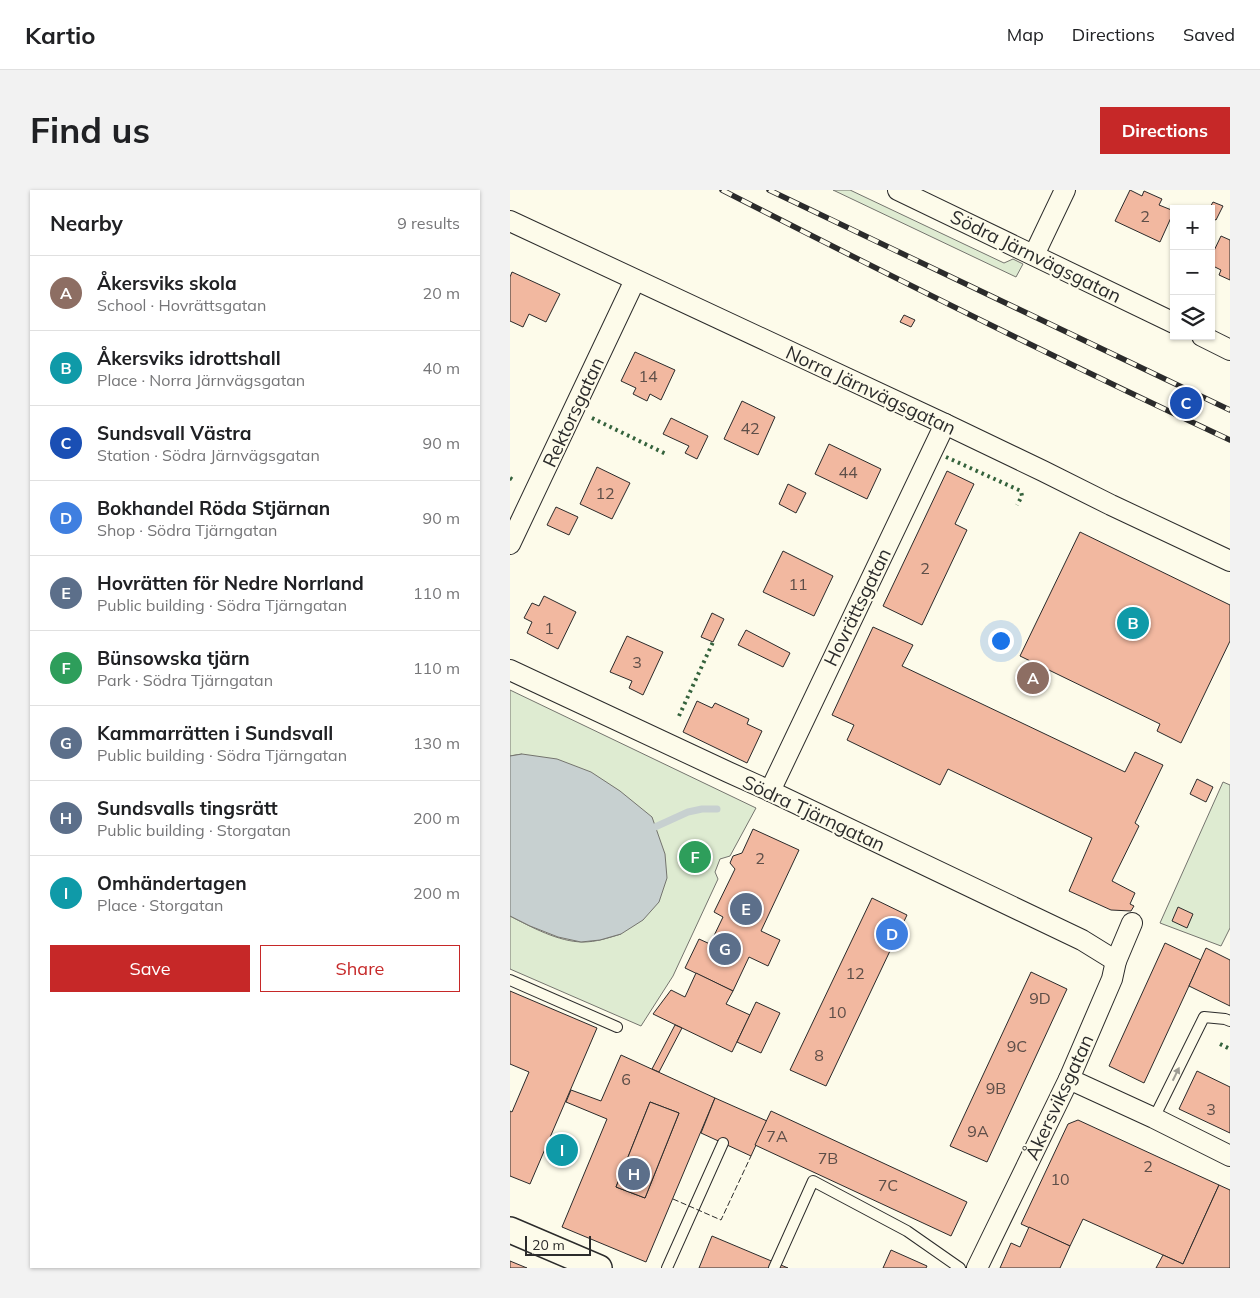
<!DOCTYPE html>
<meta charset="utf-8">
<style>
body{margin:0;font-family:Mulish,sans-serif;background:#f2f2f2;color:#202124}
.controls{position:absolute;right:15px;top:15px;display:grid;overflow:hidden;border-radius:0px;box-shadow:0 1px 4px #0004}
.controls button{width:45px;height:45px;display:grid;place-items:center;padding:0;border:0;border-bottom:1px solid #e0e0e0;background:#fff;color:#202124;font:25px sans-serif}
.scale{position:absolute;left:15px;bottom:12px;width:66px;box-sizing:border-box;padding-left:5px;border:2px solid #2b2b2b;border-top:0;font-size:14px;line-height:18px;white-space:nowrap;color:#2b2b2b;-webkit-text-stroke:4px #fdfbea;paint-order:stroke}
.you{position:absolute;left:490px;top:450px;width:18px;height:18px;margin:-12px;border:4px solid #fff;border-radius:50%;background:#1a73e8;box-shadow:0 0 0 8px #1a73e833}
.badge{display:grid;place-items:center;width:32px;height:32px;border-radius:50%;background:#c62828;color:#fff;font-size:16px;font-weight:700}
.pin{position:absolute;translate:-50% -50%;border:2px solid #fff;box-shadow:0 1px 5px #0006}
.list{margin:0;padding:0;list-style:none}
h2{display:flex;justify-content:space-between;align-items:center;height:65px;margin:0;padding:0 20px;font-size:21px}
h2 small{font-size:16px;font-weight:400;color:#757577}
.list li{display:grid;grid-template-columns:32px 1fr auto;gap:15px;align-items:center;box-sizing:border-box;height:75px;padding:0 20px;border-top:1px solid #e0e0e0}
.list b{display:block;font-size:19px;white-space:nowrap}
.list p{margin:0;font-size:16px;white-space:nowrap;color:#757577}
.list em{font-size:16px;font-style:normal;color:#757577}
.actions{display:flex;gap:10px;padding:15px 20px}
.actions a{flex:1;padding:11px 0;border:1px solid #c62828;border-radius:0px;text-align:center;font-size:18px;color:#c62828}
.actions .main{background:#c62828;color:#fff}
.icon{flex:none;width:28px;height:28px;fill:none;stroke:currentColor;stroke-width:2;stroke-linecap:round;stroke-linejoin:round}
.map{position:relative;flex:none;width:720px;height:1078px;overflow:hidden;border-radius:0px}
header{display:flex;align-items:center;gap:30px;box-sizing:border-box;height:70px;padding:0 25px;background:#fff;border-bottom:1px solid #e0e0e0}
header strong{font-size:24px}
nav{display:flex;gap:28px;margin-inline-start:auto;font-size:18px}
.intro{display:flex;align-items:center;justify-content:space-between;box-sizing:border-box;height:120px;padding:0 30px}
h1{margin:0;font-size:35px}
.button{padding:12px 22px;border-radius:0px;background:#c62828;color:#fff;font-size:18px;font-weight:700}
main{display:flex;gap:30px;padding:0 30px}
aside{flex:1;background:#fff;border-radius:0px;box-shadow:0 1px 4px #0004}
.map>svg:first-child{display:block}
.green{fill:#deebd1;stroke:#74746e}
.water{fill:#c7d0d0;stroke:#74746e}
.lines{fill:none;stroke-linecap:round;stroke-linejoin:round}
.stream{stroke:#c7d0d0;stroke-width:7}
.building{fill:#f2b8a0;stroke:#2b2b2b;fill-rule:evenodd}
.service-casing{stroke:#2b2b2b;stroke-width:12}
.minor-casing{stroke:#2b2b2b;stroke-width:22}
.tertiary-casing{stroke:#2b2b2b;stroke-width:28}
.service{stroke:#fdfbea;stroke-width:10}
.minor{stroke:#fdfbea;stroke-width:20}
.tertiary{stroke:#fdfbea;stroke-width:25}
.rail-casing{stroke:#2b2b2b;stroke-width:5.5}
.rail{stroke:#fdfbea;stroke-width:4;stroke-dasharray:11;stroke-linecap:butt}
.hedge{stroke:#34623c;stroke-width:4;stroke-dasharray:2.5 4;stroke-linecap:butt}
.fence{stroke:#2b2b2b;stroke-width:1;stroke-dasharray:6 2.5;stroke-linecap:butt}
.oneway{fill:#9e9d94}
.labels{text-anchor:middle;stroke-width:4;stroke-linejoin:round;paint-order:stroke}
.number-label{font-size:16px;fill:#5d4e48}
.street-label{font-size:19px;fill:#2b2b2b;stroke:#fdfbea}
</style>
<header>
<strong>Kartio</strong>
<nav><a>Map</a><a>Directions</a><a>Saved</a></nav>
</header>
<div class="intro"><h1>Find us</h1><a class="button">Directions</a></div>
<main>
<aside>
<h2>Nearby<small>9 results</small></h2>
<ul class="list">
<li><span class="badge" style="background:#8d6e63">A</span><div><b>Åkersviks skola</b><p>School · Hovrättsgatan</p></div><em>20 m</em></li>
<li><span class="badge" style="background:#0f9aa8">B</span><div><b>Åkersviks idrottshall</b><p>Place · Norra Järnvägsgatan</p></div><em>40 m</em></li>
<li><span class="badge" style="background:#1a4fb4">C</span><div><b>Sundsvall Västra</b><p>Station · Södra Järnvägsgatan</p></div><em>90 m</em></li>
<li><span class="badge" style="background:#3f7fe0">D</span><div><b>Bokhandel Röda Stjärnan</b><p>Shop · Södra Tjärngatan</p></div><em>90 m</em></li>
<li><span class="badge" style="background:#5c6f8a">E</span><div><b>Hovrätten för Nedre Norrland</b><p>Public building · Södra Tjärngatan</p></div><em>110 m</em></li>
<li><span class="badge" style="background:#2e9e5b">F</span><div><b>Bünsowska tjärn</b><p>Park · Södra Tjärngatan</p></div><em>110 m</em></li>
<li><span class="badge" style="background:#5c6f8a">G</span><div><b>Kammarrätten i Sundsvall</b><p>Public building · Södra Tjärngatan</p></div><em>130 m</em></li>
<li><span class="badge" style="background:#5c6f8a">H</span><div><b>Sundsvalls tingsrätt</b><p>Public building · Storgatan</p></div><em>200 m</em></li>
<li><span class="badge" style="background:#0f9aa8">I</span><div><b>Omhändertagen</b><p>Place · Storgatan</p></div><em>200 m</em></li>
</ul>
<div class="actions"><a class="main">Save</a><a>Share</a></div>
</aside>
<div class="map">
<svg width="720" height="1078" viewBox="0 0 720 1078">
<rect width="100%" height="100%" fill="#fdfbea"/>
<g class="green">
<path d="M323,0H340L494,73L503,69L513,74L506,87Z"/>
<path d="M0,500L246,618L220,666L210,669L205,682L208,689L163,786L131,836L0,779V726C21,737 49,752 73,752C86,752 98,748 111,744L12,564L0,566Z"/>
<path d="M713,592L720,595V738L711,756L650,733Z"/>
</g>
<path class="water" d="M12,564L47,569L81,582L110,601L142,627L155,664L157,688L149,712L133,730L111,744L90,750L71,752L48,747L20,736L0,726V566Z"/>
<g class="lines">
<path class="stream" d="M145,637L178,622L192,619H207"/>
</g>
<g class="building">
<path d="M620,0L632,6L634,1L652,9L649,15L664,21L650,52L605,31Z"/>
<path d="M703,12L713,16L706,30L701,28V19H699Z"/>
<path d="M711,46L720,50V90L709,85L711,80L701,75V67Z"/>
<path d="M2,82L50,104L36,132L19,124L13,137L0,131V87Z"/>
<path d="M394,125L405,130L401,137L390,132Z"/>
<path d="M125,162L165,180L151,210L140,204L137,211L123,204L126,198L111,191Z"/>
<path d="M232,211L265,227L248,265L214,249Z"/>
<path d="M161,228L198,246L187,269L175,263L179,256L153,244Z"/>
<path d="M319,254L371,279L357,309L305,284Z"/>
<path d="M87,277L120,293L102,329L70,314Z"/>
<path d="M437,281L464,294L445,334L457,340L412,435L373,416Z"/>
<path d="M278,294L296,303L286,323L269,314Z"/>
<path d="M46,317L68,327L59,345L37,335Z"/>
<path d="M570,342L720,415V451L671,553L647,541L650,534L510,466Z"/>
<path d="M273,361L323,386L304,426L253,402Z"/>
<path d="M34,406L66,422L48,459L17,443L22,432L14,428L22,413L29,416Z"/>
<path d="M202,423L214,429L203,452L191,447Z"/>
<path d="M363,437L403,455L392,476L615,582L625,562L653,575L625,633L629,636L602,691L625,703L620,714L624,716L621,721L601,720L559,701L582,648L438,579L430,595L337,550L344,535L322,525Z"/>
<path d="M236,440L280,463L273,477L228,455Z"/>
<path d="M117,446L153,462L133,505L119,498L122,491L100,482Z"/>
<path d="M187,511L202,518L205,513L239,529L237,534L252,541L237,573L173,542Z"/>
<path d="M687,589L703,597L696,612L680,604Z"/>
<path d="M243,639L289,660L251,741L270,750L258,776L239,767L223,801L175,778L189,749L200,754L213,727L204,722L225,679L220,673L223,666L232,663Z"/>
<path d="M362,708L397,725L316,896L280,880Z"/>
<path d="M668,717L683,724L677,738L662,731Z"/>
<path d="M655,753L691,770L634,893L599,876Z"/>
<path d="M696,758L720,770V816L679,796Z"/>
<path d="M521,782L557,799L477,972L440,956Z"/>
<path d="M186,783L223,801L216,814L240,825L222,862L143,824L161,800L175,807Z"/>
<path d="M0,801L87,838L20,994L0,986V921L2,922L19,882L0,874Z"/>
<path d="M246,812L270,823L251,863L227,852Z"/>
<path d="M165,835L172,838L149,882L142,879Z"/>
<path d="M111,865L205,908L136,1072L52,1037L97,929L56,912L61,900L91,911ZM140,912L169,923L135,1008L106,997Z"/>
<path d="M687,881L720,897V943L669,919Z"/>
<path d="M205,908L257,931L241,966L191,943Z"/>
<path d="M140,912L169,923L135,1008L106,997Z"/>
<path d="M261,921L457,1012L441,1046L245,955Z"/>
<path d="M568,930L709,995L673,1074L573,1029L560,1056L511,1034L558,934Z"/>
<path d="M709,995L720,1000V1078H646L653,1065L673,1074Z"/>
<path d="M519,1037L560,1056L550,1078H490L501,1053L510,1057Z"/>
<path d="M202,1046L278,1078H189Z"/>
<path d="M381,1060L417,1076L416,1078H373Z"/>
<path d="M0,1071L17,1078H0Z"/>
</g>
<g class="lines">
<g class="service-casing">
<g id="service">
<path d="M0,790L107,837"/>
<path d="M644,928L694,827L715,829L720,831"/>
<path d="M157,1078L213,953"/>
<path d="M264,1078L303,991L397,1041L450,1078"/>
</g>
</g>
<g class="minor-casing">
<g id="minor">
<path d="M388,0L664,133"/>
<path d="M0,31L435,234L533,281L601,315L720,371"/>
<path d="M524,65L555,0"/>
<path d="M692,146L720,160"/>
<path d="M0,354L125,90"/>
<path d="M0,480L218,582L260,601L572,750L606,771"/>
<path d="M260,601L435,234"/>
<path d="M559,889L644,928L720,966"/>
<path d="M467,1078L559,889L602,789L606,771L622,733"/>
</g>
</g>
<g class="tertiary-casing">
<path id="tertiary" d="M0,1040L89,1078"/>
</g>
<use href="#service" class="service"/>
<use href="#minor" class="minor"/>
<use href="#tertiary" class="tertiary"/>
<g class="rail-casing">
<g id="rail">
<path d="M212,0C380,86 549,170 720,250"/>
<path d="M259,0L720,220"/>
</g>
</g>
<use href="#rail" class="rail"/>
<g class="hedge">
<path d="M82,228L158,265"/>
<path d="M436,267L511,301L512,306L507,315"/>
<path d="M0,288L3,290"/>
<path d="M169,526L203,452"/>
<path d="M710,854L720,859"/>
</g>
<path class="fence" d="M163,1009L211,1030L241,966"/>
</g>
<defs><path id="oneway-solid" d="M-6-.8H1V-3.2L6.5 0L1 3.2V.8H-6Z" transform="scale(1.25)"/></defs>
<use class="oneway" href="#oneway-solid" transform="translate(666 884) rotate(-64)"/>
<g class="labels">
<g class="number-label">
<text x="635" y="32">2</text>
<text x="138" y="192">14</text>
<text x="240" y="244">42</text>
<text x="338" y="288">44</text>
<text x="95" y="309">12</text>
<text x="415" y="384">2</text>
<text x="288" y="400">11</text>
<text x="39" y="444">1</text>
<text x="127" y="478">3</text>
<text x="250" y="674">2</text>
<text x="345" y="789">12</text>
<text x="530" y="814">9D</text>
<text x="327" y="828">10</text>
<text x="507" y="862">9C</text>
<text x="309" y="871">8</text>
<text x="116" y="895">6</text>
<text x="486" y="904">9B</text>
<text x="701" y="925">3</text>
<text x="468" y="947">9A</text>
<text x="267" y="952">7A</text>
<text x="318" y="974">7B</text>
<text x="638" y="982">2</text>
<text x="550" y="995">10</text>
<text x="378" y="1001">7C</text>
</g>
<g class="street-label">
<text transform="translate(526 66) rotate(26)" y="7">Södra Järnvägsgatan</text>
<text transform="translate(361 200) rotate(25)" y="7">Norra Järnvägsgatan</text>
<text transform="translate(63 222) rotate(-65)" y="7">Rektorsgatan</text>
<text transform="translate(347 417) rotate(-64)" y="7">Hovrättsgatan</text>
<text transform="translate(304 623) rotate(25)" y="7">Södra Tjärngatan</text>
<text transform="translate(549 907) rotate(-65)" y="7">Åkersviksgatan</text>
</g>
</g>
</svg>
<div class="controls">
<button>+</button>
<button>−</button>
<button><svg class="icon" aria-label="layers" viewBox="0 0 24 24"><path d="M12 4l9 5-9 5-9-5zM3 14l9 5 9-5"/></svg></button>
</div>
<div class="scale">20 m</div>
<div class="you"></div>
<div class="pin badge" style="left:523px;top:488px;background:#8d6e63">A</div>
<div class="pin badge" style="left:623px;top:433px;background:#0f9aa8">B</div>
<div class="pin badge" style="left:676px;top:213px;background:#1a4fb4">C</div>
<div class="pin badge" style="left:382px;top:744px;background:#3f7fe0">D</div>
<div class="pin badge" style="left:236px;top:719px;background:#5c6f8a">E</div>
<div class="pin badge" style="left:185px;top:667px;background:#2e9e5b">F</div>
<div class="pin badge" style="left:215px;top:759px;background:#5c6f8a">G</div>
<div class="pin badge" style="left:124px;top:984px;background:#5c6f8a">H</div>
<div class="pin badge" style="left:52px;top:960px;background:#0f9aa8">I</div>
</div>
</main>
